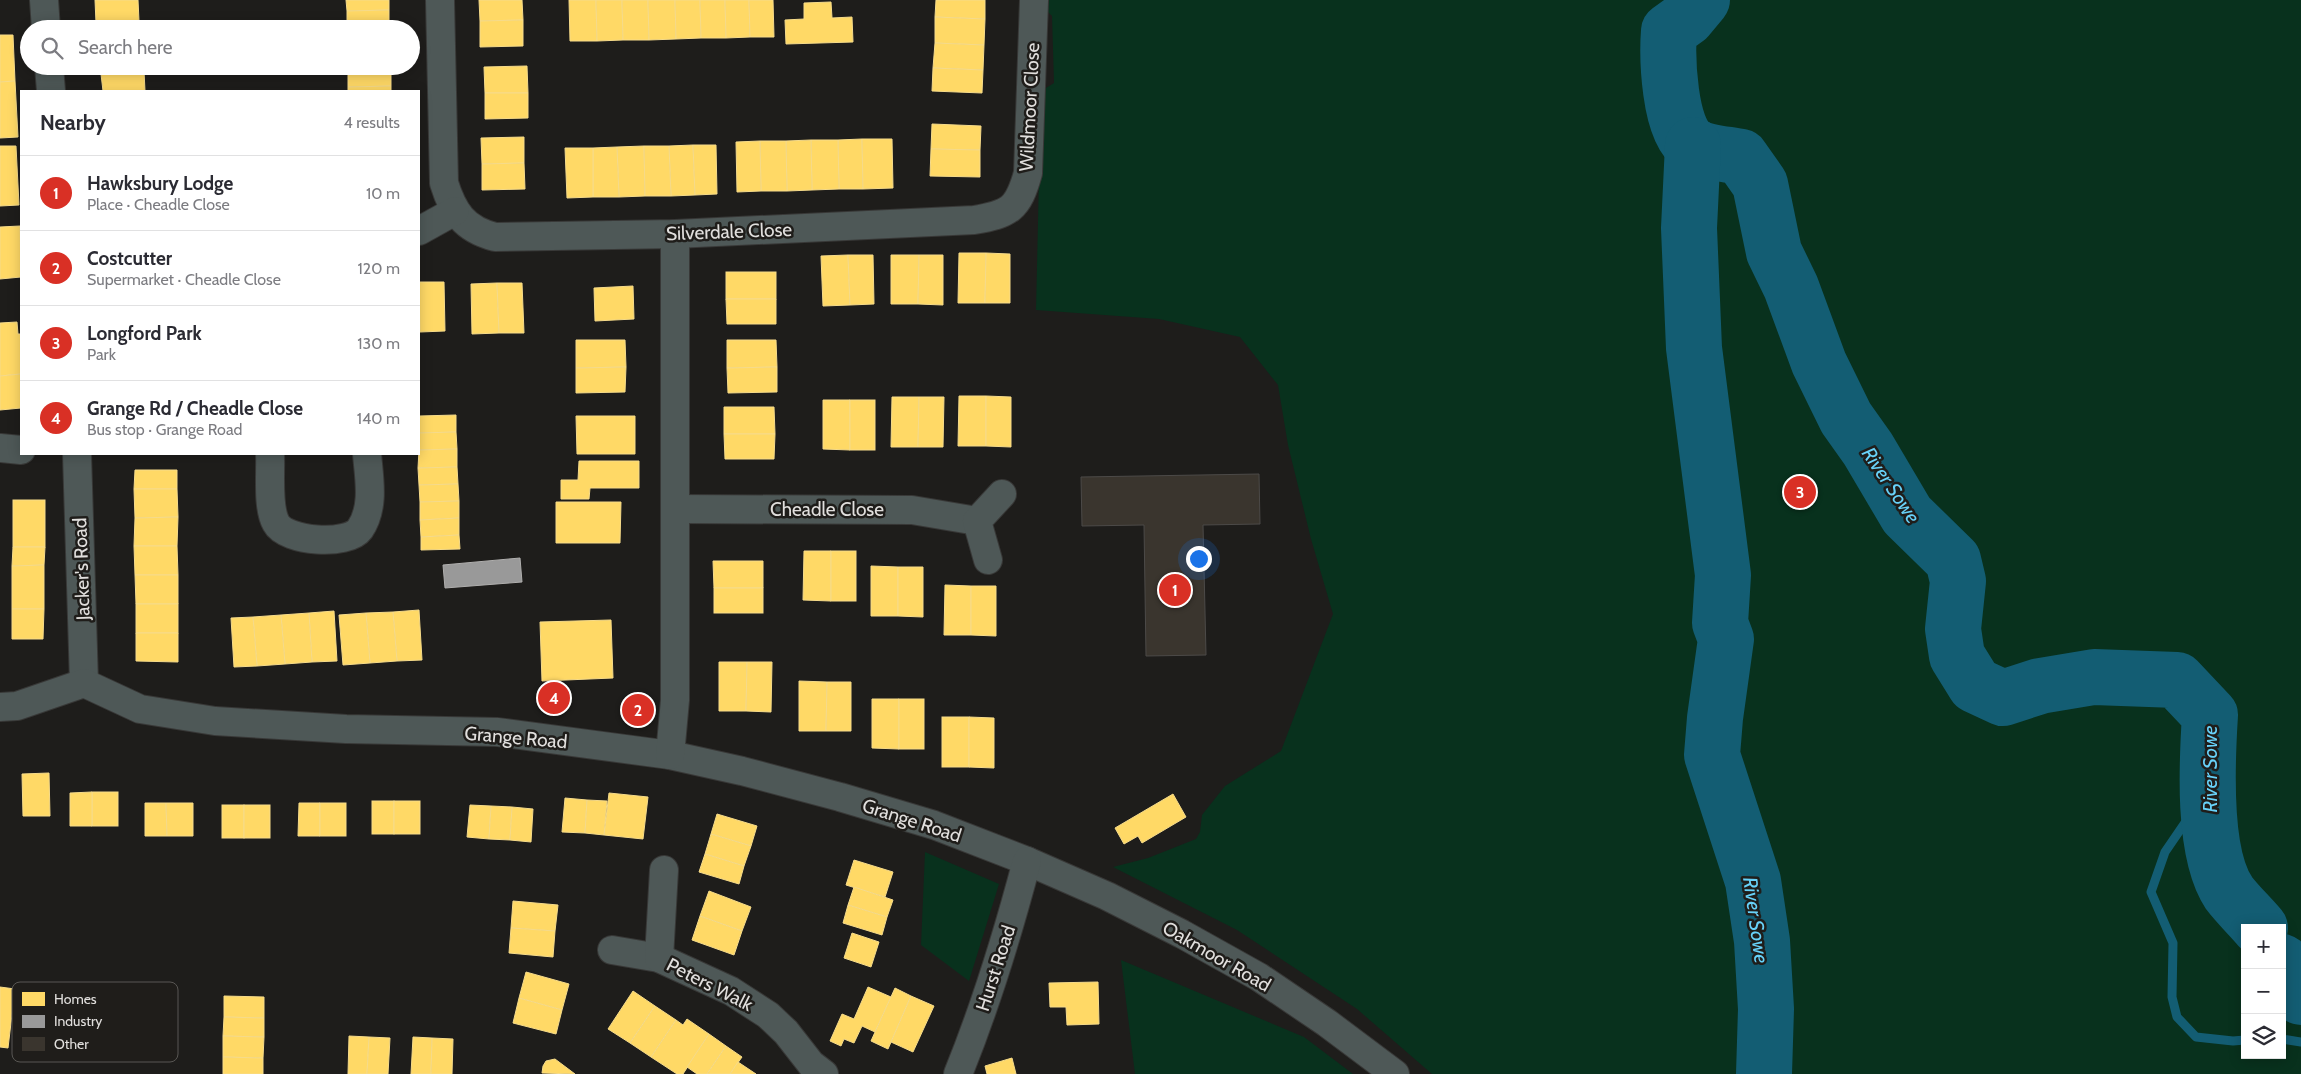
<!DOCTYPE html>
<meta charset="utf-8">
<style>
body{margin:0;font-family:Cabin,sans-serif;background:#f7f7f7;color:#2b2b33}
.controls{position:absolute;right:15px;bottom:15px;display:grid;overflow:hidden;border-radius:0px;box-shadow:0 2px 12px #0003}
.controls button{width:45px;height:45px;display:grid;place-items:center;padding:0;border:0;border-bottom:1px solid #e1e1e2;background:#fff;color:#2b2b33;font:25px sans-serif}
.you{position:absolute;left:1198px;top:558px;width:18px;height:18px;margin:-12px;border:4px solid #fff;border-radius:50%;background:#1a73e8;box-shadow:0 0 0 8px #1a73e833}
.badge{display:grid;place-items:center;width:32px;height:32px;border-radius:50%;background:#d93025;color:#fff;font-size:16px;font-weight:700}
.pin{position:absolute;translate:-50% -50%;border:2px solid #fff;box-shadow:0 1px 5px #0006}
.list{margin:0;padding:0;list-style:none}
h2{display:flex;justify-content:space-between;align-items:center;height:65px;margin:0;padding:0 20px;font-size:21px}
h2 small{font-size:16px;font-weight:400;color:#7c7c81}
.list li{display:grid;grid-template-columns:32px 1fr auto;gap:15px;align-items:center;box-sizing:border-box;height:75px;padding:0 20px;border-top:1px solid #e1e1e2}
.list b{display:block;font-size:19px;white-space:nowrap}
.list p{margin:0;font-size:16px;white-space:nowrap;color:#7c7c81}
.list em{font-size:16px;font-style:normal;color:#7c7c81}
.icon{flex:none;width:28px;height:28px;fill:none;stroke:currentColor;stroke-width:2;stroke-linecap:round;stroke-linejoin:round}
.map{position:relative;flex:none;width:2301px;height:1074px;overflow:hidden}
.search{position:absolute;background:#fff;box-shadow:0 2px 12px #0003;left:20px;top:20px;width:400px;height:55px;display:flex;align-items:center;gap:12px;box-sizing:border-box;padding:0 18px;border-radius:28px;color:#7c7c81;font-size:19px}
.panel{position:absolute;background:#fff;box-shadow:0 2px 12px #0003;left:20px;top:90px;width:400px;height:365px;border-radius:0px}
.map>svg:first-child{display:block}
.green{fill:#08311d;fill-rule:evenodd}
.homes{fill:#ffd966;stroke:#f6db8a}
.industry{fill:#999;stroke:#afaead}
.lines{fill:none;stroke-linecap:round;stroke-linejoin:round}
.stream{stroke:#135d73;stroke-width:9}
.river{stroke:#135d73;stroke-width:56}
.building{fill:#3a352e;stroke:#4c4a48}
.minor-casing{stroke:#383837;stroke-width:30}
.minor{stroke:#4e5857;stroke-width:28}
.labels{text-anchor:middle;stroke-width:5;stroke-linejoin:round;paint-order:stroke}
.street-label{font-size:19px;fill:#e1dfdd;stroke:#1f1d1a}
.water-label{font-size:20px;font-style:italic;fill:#68d2f9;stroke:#1f1d1a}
.key{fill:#1f1d1a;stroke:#595754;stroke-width:1}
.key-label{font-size:14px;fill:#e1dfdd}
</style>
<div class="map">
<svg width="2301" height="1074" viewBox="0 0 2301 1074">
<rect width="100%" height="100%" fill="#1e1d1b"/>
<g class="green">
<path d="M1044,0H2301V1074H1432L1357,1009L1237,930L1113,867L1148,858L1196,839L1200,832L1202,815L1225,786L1281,751L1333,614L1311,539L1288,445L1278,385L1240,337L1159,319L1036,310L1041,91L1054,83L1052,16L1044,8ZM2245,928H2282V1055H2245Z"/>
<path d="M925,852L999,884L969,981L921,945Z"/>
<path d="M1121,960L1304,1037L1353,1074H1135Z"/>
</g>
<g class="homes">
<path d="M95,0H138L139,21L96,23Z"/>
<path d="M346,0H389V10L347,11Z"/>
<path d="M479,0H522L523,20L480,21Z"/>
<path d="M569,0H596L597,41H570Z"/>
<path d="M596,0H622L623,40L597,41Z"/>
<path d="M622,0H648L649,40H623Z"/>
<path d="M648,0H675L676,39L649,40Z"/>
<path d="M675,0H700L701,38L676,39Z"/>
<path d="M700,0H725L726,38H701Z"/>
<path d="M725,0H749L750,37L726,38Z"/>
<path d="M749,0H773L774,37H750Z"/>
<path d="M936,0H985V19L935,17Z"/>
<path d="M831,2L832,18L852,17L853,42L786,44L785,20L804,19V3Z"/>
<path d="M389,10V29H347V11Z"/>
<path d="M935,17L985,19L984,45L935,43Z"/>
<path d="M523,20V46L480,47V21Z"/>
<path d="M0,35H13L15,81L0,82Z"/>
<path d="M935,43L984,45L983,70L933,68Z"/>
<path d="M101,66H144V71L101,74Z"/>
<path d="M348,66H391V86L348,87Z"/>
<path d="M527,66L528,93H485L484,67Z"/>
<path d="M933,68L983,70L982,93L932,91Z"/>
<path d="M144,71L145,91H103L101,74Z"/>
<path d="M15,81L18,137L0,138V82Z"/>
<path d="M391,86V91H348V87Z"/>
<path d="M485,93H528V118L485,119Z"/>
<path d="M932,124L981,126L980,150L931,149Z"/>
<path d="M524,137V163L482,164L481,138Z"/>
<path d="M862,139L863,189H839L838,140Z"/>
<path d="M862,139H892L893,188L863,189Z"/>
<path d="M811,140H838L839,189L812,190Z"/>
<path d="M811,140L812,190L787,191L786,141Z"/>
<path d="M760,141H786L787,191H761Z"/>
<path d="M760,141L761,191L737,192L736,142Z"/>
<path d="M693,145L695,195L671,196L669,146Z"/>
<path d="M693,145H716L717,194L695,195Z"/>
<path d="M0,146H16L19,205L0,206Z"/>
<path d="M644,146L645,196L619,197L617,147Z"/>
<path d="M644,146H669L671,196H645Z"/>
<path d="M617,147L619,197H593V148Z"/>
<path d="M565,148H593V197L567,198Z"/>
<path d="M931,149L980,150V177L930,176Z"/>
<path d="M524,163L525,189L482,190V164Z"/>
<path d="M20,226L21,277L0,279V227Z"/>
<path d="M959,253H986L985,303H958Z"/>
<path d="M986,253L1010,254V303H985Z"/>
<path d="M848,255L850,305L823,306L821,256Z"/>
<path d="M848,255H873L874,304L850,305Z"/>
<path d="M891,255H919L918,304H891Z"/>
<path d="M919,255H943V305L918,304Z"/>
<rect x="726" y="272" width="50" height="27"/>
<path d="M419,282H444L445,331L420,332Z"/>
<path d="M497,283L499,333L472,334L471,284Z"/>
<path d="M497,283H522L524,333H499Z"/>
<path d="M633,286L634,319L595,321L594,288Z"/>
<path d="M726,299H776V324H727Z"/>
<path d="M17,322L18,334H21V374L0,376V323Z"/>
<path d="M576,340H625L626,367L576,368Z"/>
<path d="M727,340H776L777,367L727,368Z"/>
<path d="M626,367L625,392L576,393V368Z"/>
<path d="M777,367V392L728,393L727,368Z"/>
<path d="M21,374V408L0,410V376Z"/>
<path d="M959,396H986V446H958Z"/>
<path d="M986,396L1011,397V447L986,446Z"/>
<path d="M892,397H919L918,447H891Z"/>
<path d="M919,397H944L943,447H918Z"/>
<path d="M823,400H850V450L823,449Z"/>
<rect x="850" y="400" width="25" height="50"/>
<path d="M724,407H774L775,434H724Z"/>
<path d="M456,415V432L419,433V416Z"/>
<path d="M576,416H635V454H577Z"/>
<path d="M456,432L457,449L419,450V433Z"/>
<path d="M724,434H775L774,459H725Z"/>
<path d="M457,449V467L418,468L419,450Z"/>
<path d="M579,461H639V488H590L589,499H561V480H578Z"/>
<path d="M457,467L458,484L419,485L418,468Z"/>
<path d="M135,470H177V489H134Z"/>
<path d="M458,484L459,501L420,502L419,485Z"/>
<path d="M134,489H177L178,517L135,518Z"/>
<rect x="13" y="500" width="32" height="47"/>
<path d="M459,501V518L420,520V502Z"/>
<path d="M556,502H621L620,543H556Z"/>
<path d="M178,517L177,546H134L135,518Z"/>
<path d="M459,518V535L421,537L420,520Z"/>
<path d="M459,535L460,549L421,550V537Z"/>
<path d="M134,546H177L178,575H135Z"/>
<path d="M13,547H45L44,565L12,566Z"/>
<path d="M804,551H831V601L803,600Z"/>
<rect x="831" y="551" width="25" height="50"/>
<path d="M713,561H763V588H714Z"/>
<path d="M44,565V609H12V566Z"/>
<path d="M871,566L898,567V616H871Z"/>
<path d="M898,567H923V617L898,616Z"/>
<path d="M135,575H178V604H136Z"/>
<path d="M945,585L971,586V635H944Z"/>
<path d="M971,586H996V636L971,635Z"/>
<rect x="714" y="588" width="49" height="25"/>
<rect x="136" y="604" width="42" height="29"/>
<path d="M12,609H44L43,639H12Z"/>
<path d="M419,610L422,660L397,661L393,612Z"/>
<path d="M334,611L337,661L312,662L309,613Z"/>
<path d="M393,612L397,661L370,663L366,613Z"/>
<path d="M309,613L312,662L285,664L281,615Z"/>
<path d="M366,613L370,663L343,665L339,615Z"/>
<path d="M281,615L285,664L257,666L253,617Z"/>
<path d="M253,617L257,666L234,667L231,618Z"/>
<path d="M611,620L613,678L542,681L540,622Z"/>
<path d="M136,633H178V662L136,661Z"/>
<path d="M719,662H747L746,711H719Z"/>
<path d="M747,662H772L771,712L746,711Z"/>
<path d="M799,681L827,682L826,731H799Z"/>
<path d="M827,682H851V731H826Z"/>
<path d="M872,699H899V749L872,748Z"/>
<rect x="899" y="699" width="25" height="50"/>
<rect x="942" y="717" width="27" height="50"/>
<path d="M969,717L994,718V768L969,767Z"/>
<path d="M49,773L50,816H23L22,774Z"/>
<rect x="92" y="792" width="26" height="34"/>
<path d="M92,792V826H70V793Z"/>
<path d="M609,793L648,797L643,839L604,835Z"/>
<path d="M1173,794L1186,817L1142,843L1138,836L1124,844L1115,828Z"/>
<path d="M565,798L587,800L585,833L562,832Z"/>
<path d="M587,800L607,801L604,835L585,833Z"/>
<rect x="372" y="801" width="22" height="33"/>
<rect x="394" y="801" width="26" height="33"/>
<path d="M145,803H166L167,836H145Z"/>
<path d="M166,803H193V836H167Z"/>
<path d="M299,803H320V836H298Z"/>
<rect x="320" y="803" width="26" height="33"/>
<rect x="222" y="805" width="22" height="33"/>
<rect x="244" y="805" width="26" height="33"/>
<path d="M470,805L491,806L489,839L467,837Z"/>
<path d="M491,806L512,807L510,840L489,839Z"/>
<path d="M512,807L533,809L531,842L510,840Z"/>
<path d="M717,814L757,826L751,846L711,834Z"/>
<path d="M711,834L751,846L744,866L705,854Z"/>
<path d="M705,854L744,866L739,884L699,872Z"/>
<path d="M854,860L893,872L885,897L846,885Z"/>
<path d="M854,887L893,900L887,917L848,905Z"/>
<path d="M709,891L751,907L742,931L700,916Z"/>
<path d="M513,901L558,905L555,931L511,928Z"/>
<path d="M848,905L887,917L882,935L843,923Z"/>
<path d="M700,916L742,931L734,955L692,940Z"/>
<path d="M511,928L555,931L553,957L509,953Z"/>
<path d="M852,933L879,942L871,967L844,958Z"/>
<path d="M526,972L569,984L562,1010L519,998Z"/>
<path d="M1098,982L1099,1024L1067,1025L1066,1007H1050L1049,983Z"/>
<path d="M0,987L15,989L8,1048L0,1047Z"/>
<path d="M868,987L891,997L875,1032L862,1026L854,1043L844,1039L841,1046L830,1041L842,1014L854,1019Z"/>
<path d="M895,988L911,996L888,1049L871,1041Z"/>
<path d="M633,991L655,1006L630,1043L608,1029Z"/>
<path d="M224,996L264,997V1018L224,1017Z"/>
<path d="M911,996L934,1006L913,1052L891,1042Z"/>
<path d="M519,998L562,1010L556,1034L513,1023Z"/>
<path d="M655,1006L676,1020L651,1057L630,1043Z"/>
<path d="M224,1017L264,1018V1037L223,1036Z"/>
<path d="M687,1019L709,1034L683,1074H677L651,1057L676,1020L683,1025Z"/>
<path d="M709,1034L726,1046L707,1074H697L687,1067Z"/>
<path d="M223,1036L264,1037L263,1058L223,1057Z"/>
<path d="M349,1036L369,1037L367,1074H348Z"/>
<path d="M369,1037L390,1038L388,1074H367Z"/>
<path d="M413,1037L432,1038L431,1074H411Z"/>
<path d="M432,1038L453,1039L452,1074H431Z"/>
<path d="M726,1046L742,1057L730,1074H707Z"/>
<path d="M223,1057L263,1058V1074H223Z"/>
<path d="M1012,1058L1016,1074H987L985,1066Z"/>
<path d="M555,1059L575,1074L542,1073L543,1066L546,1061Z"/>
<path d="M738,1062L756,1074H730Z"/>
</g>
<path class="industry" d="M520,558L522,582L445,588L443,565Z"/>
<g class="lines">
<g class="stream">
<path d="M2208,780L2191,814L2165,852L2151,892L2173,943L2172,997L2177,1017L2196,1037L2233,1041L2245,1040"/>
<path d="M2282,1039L2301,1042"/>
</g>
<g class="river">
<path d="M1702,0L1687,18L1669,31C1667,57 1669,129 1692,145C1705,153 1727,154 1741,157L1760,184L1774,252L1791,287L1819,363L1846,418L1868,449L1907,515L1953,560L1958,581L1953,629L1957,656L1975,685L2003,698L2040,686L2094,677L2177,680L2210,715C2207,762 2202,853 2229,893C2238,905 2250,916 2260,928"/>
<path d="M1693,145L1689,228L1694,348L1723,575L1720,623L1726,639L1715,718L1712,755L1753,881L1762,941L1766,1009L1764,1074"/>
<path d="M2282,962L2301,997"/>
</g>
</g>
<path class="building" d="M1259,474L1260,524L1203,525L1206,655L1146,656L1144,525L1082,526L1081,477Z"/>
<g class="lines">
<g class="minor-casing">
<g id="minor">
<path d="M44,0L46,29"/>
<path d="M440,0L444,183C453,212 464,229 495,237L675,234L974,220C1010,214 1018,209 1028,173L1034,0"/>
<path d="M49,66L51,91"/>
<path d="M419,231L455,211"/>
<path d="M0,448L21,450"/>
<path d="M77,454L84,683"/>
<path d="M270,454C271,472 267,507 276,523C286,542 348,546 360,529C375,507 369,478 367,454"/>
<path d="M675,509L912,510L977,521"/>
<path d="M988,560L977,521L1002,494"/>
<path d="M0,707L17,706L84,683L140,709L215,721L346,729L497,732L670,755L742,771L840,797L934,825L1027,861L1107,896L1182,934L1259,977L1327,1023L1395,1074"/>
<path d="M670,755L675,700V234"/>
<path d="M612,950L659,958L731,991L768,1015L786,1032L811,1064L824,1074"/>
<path d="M659,958L664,870"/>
<path d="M958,1074C986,1005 1008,933 1027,861"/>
</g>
</g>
<use href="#minor" class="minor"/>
</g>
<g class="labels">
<g class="street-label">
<text transform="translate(1029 107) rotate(-87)" y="7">Wildmoor Close</text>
<text transform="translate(729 231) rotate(-2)" y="7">Silverdale Close</text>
<text x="827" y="516">Cheadle Close</text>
<text transform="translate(81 569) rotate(-92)" y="7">Jacker's Road</text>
<text transform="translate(516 737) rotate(5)" y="7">Grange Road</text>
<text transform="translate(912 820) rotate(18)" y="7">Grange Road</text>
<text transform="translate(1217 956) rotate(30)" y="7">Oakmoor Road</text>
<text transform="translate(995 968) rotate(-72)" y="7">Hurst Road</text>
<text transform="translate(710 984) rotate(27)" y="7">Peters Walk</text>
</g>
<g class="water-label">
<text transform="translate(1891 485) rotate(56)" y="7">River Sowe</text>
<text transform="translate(2210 769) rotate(-90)" y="7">River Sowe</text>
<text transform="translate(1756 920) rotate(82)" y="7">River Sowe</text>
</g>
</g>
<rect x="12" y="982" width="166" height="80" rx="8" class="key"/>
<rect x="22" y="992" width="23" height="14" fill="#ffd966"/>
<rect x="22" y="1015" width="23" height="13" fill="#999"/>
<rect x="22" y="1037" width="23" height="14" fill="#3a352e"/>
<g class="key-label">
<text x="54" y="1004">Homes</text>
<text x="54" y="1026">Industry</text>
<text x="54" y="1049">Other</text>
</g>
</svg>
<div class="controls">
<button>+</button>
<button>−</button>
<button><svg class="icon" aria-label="layers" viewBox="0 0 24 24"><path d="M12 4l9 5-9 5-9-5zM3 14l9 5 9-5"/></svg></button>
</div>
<div class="you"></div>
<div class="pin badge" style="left:1175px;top:590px">1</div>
<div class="pin badge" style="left:638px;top:710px">2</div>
<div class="pin badge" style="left:1800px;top:492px">3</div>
<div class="pin badge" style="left:554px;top:698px">4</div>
<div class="search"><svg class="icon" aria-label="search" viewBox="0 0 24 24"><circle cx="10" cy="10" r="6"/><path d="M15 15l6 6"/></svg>Search here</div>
<section class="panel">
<h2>Nearby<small>4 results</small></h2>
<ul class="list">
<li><span class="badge">1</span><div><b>Hawksbury Lodge</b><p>Place · Cheadle Close</p></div><em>10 m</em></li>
<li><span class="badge">2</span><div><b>Costcutter</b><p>Supermarket · Cheadle Close</p></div><em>120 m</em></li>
<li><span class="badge">3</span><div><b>Longford Park</b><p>Park</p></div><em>130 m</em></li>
<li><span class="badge">4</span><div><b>Grange Rd / Cheadle Close</b><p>Bus stop · Grange Road</p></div><em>140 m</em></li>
</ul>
</section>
</div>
